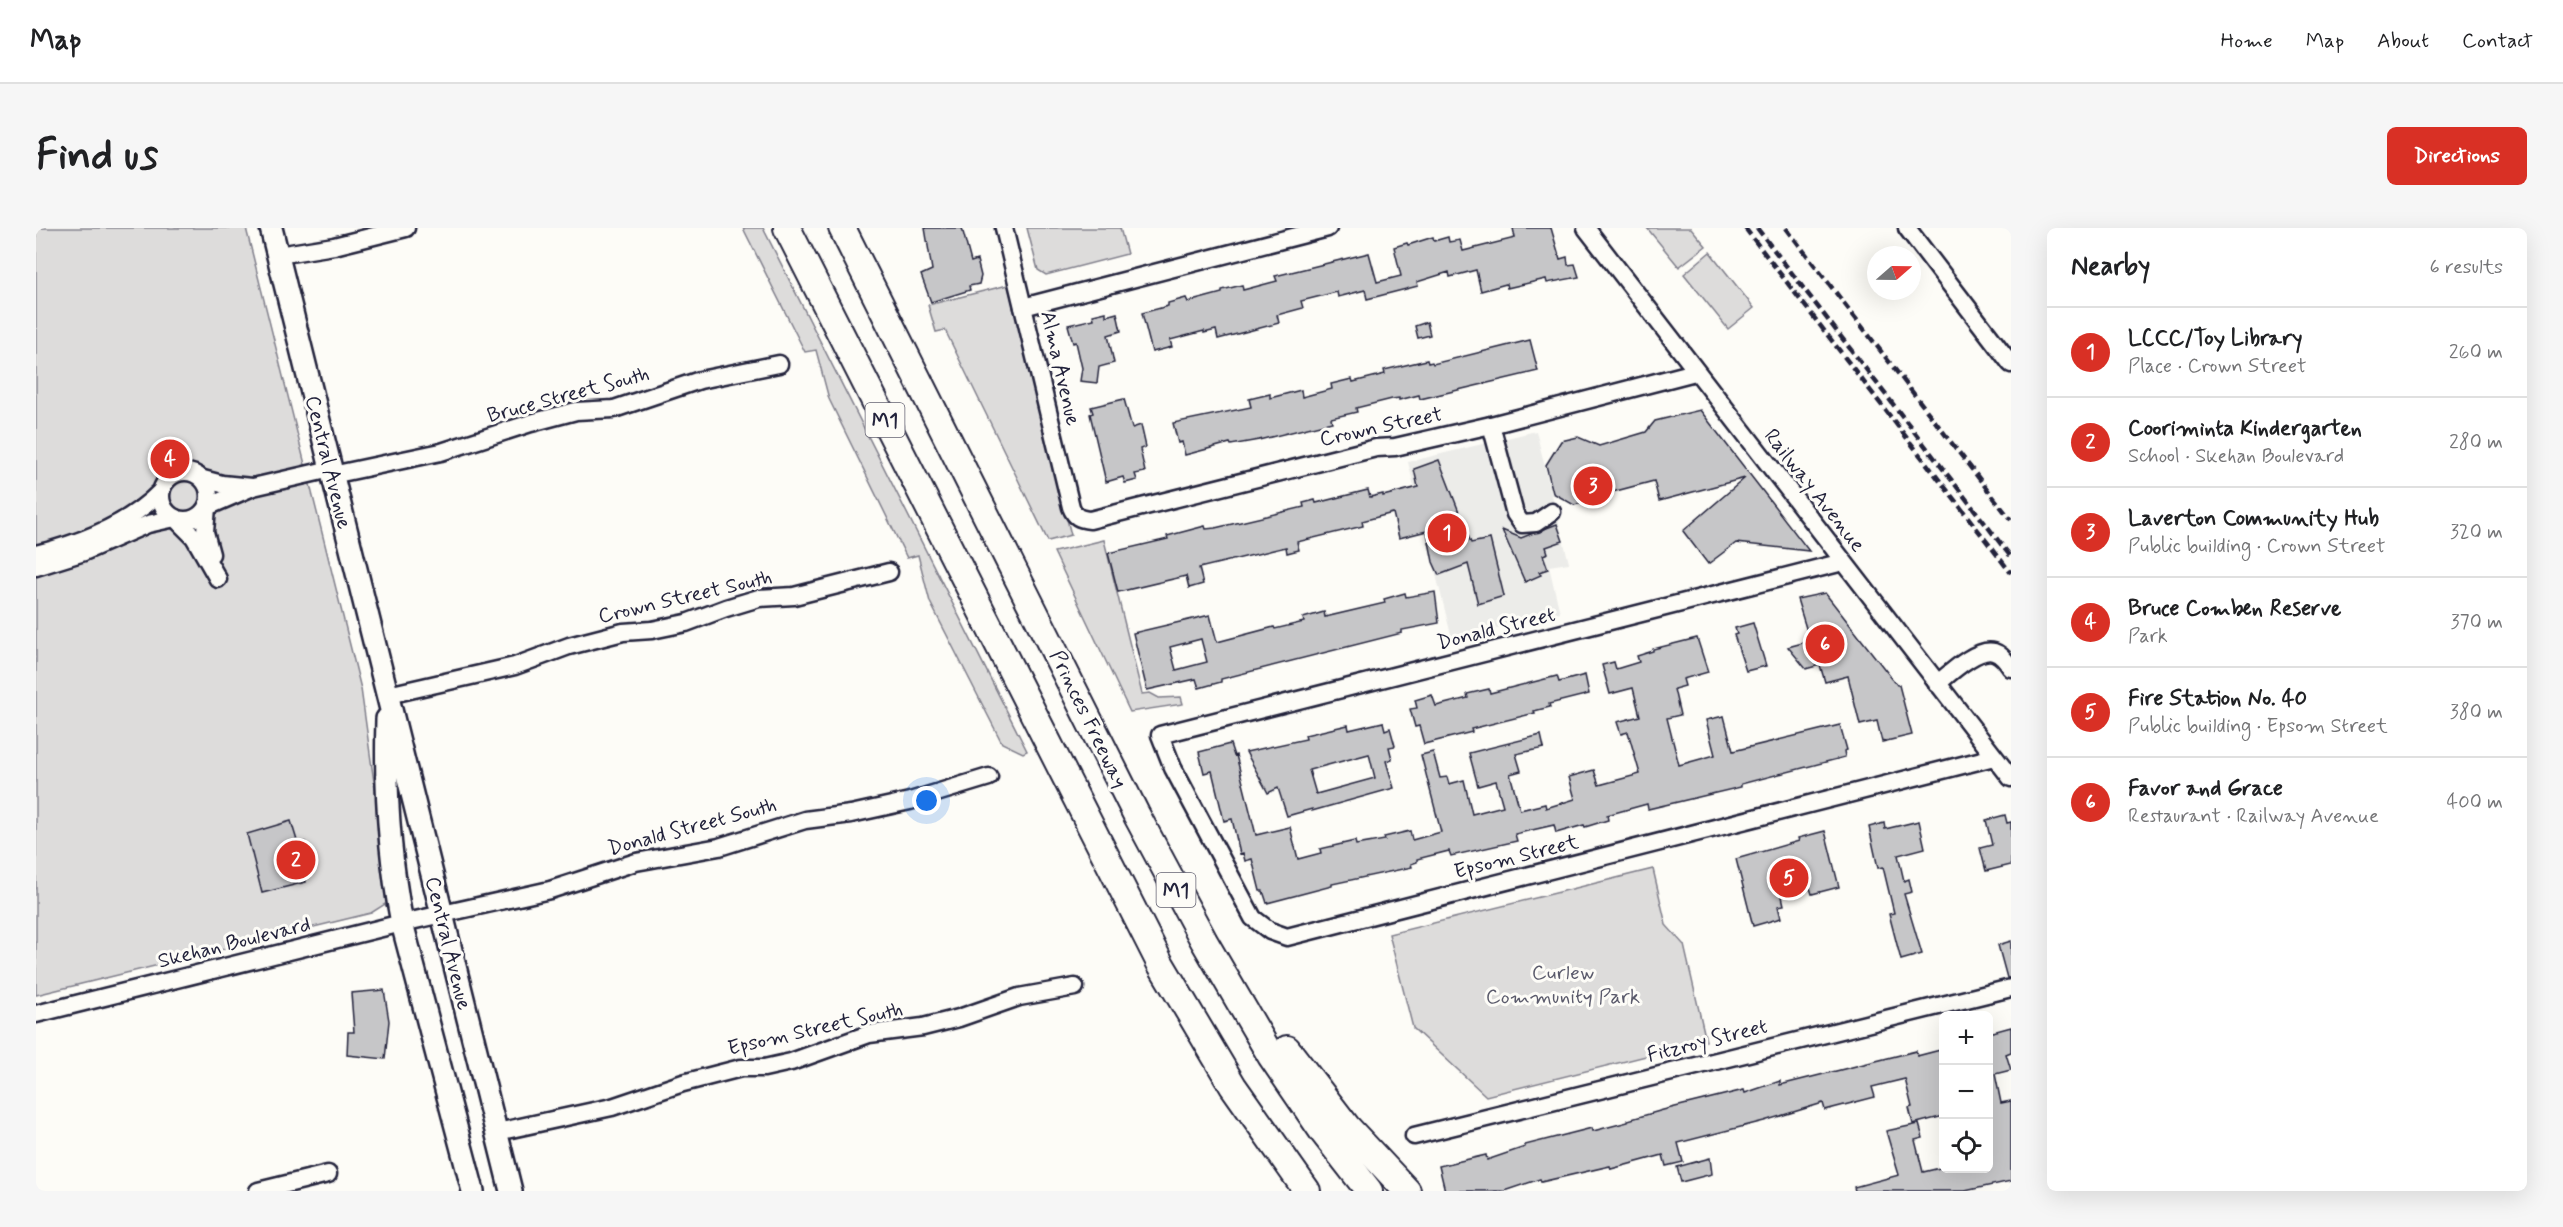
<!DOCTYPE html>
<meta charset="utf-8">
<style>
body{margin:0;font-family:Mynerve,sans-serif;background:#f6f6f6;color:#202124}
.controls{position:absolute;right:18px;bottom:18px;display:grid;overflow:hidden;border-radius:9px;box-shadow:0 6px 24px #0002}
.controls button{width:54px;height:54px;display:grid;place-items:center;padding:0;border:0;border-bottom:2px solid #e0e0e0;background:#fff;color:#202124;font:30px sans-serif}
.compass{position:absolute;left:1831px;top:18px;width:54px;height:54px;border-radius:50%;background:#fff;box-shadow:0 6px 24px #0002;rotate:70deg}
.you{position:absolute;left:891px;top:573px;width:21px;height:21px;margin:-15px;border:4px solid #fff;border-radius:50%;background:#1a73e8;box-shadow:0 0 0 9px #1a73e833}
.badge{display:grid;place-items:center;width:39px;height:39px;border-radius:50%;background:#d93025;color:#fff;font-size:20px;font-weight:700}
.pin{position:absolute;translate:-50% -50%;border:3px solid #fff;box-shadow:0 2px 6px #0006}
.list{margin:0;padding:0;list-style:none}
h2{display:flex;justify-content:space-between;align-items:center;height:78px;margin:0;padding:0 24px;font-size:26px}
h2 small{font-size:20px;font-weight:400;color:#757577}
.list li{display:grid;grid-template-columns:39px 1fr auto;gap:18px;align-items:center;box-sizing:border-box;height:90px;padding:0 24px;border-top:2px solid #e0e0e0}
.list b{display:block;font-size:22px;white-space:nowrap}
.list p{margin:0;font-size:20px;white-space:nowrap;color:#757577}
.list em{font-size:20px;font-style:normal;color:#757577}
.icon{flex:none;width:33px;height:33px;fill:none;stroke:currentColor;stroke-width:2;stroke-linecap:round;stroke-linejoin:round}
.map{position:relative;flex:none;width:1975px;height:963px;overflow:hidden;border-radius:9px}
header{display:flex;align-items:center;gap:36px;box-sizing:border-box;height:84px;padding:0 30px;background:#fff;border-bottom:2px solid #e0e0e0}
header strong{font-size:28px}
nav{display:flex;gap:33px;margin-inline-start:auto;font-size:21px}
.intro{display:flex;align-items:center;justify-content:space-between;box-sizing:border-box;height:144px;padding:0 36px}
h1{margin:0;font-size:42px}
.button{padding:15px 27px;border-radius:9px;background:#d93025;color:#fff;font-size:21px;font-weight:700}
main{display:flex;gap:36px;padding:0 36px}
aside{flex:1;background:#fff;border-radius:9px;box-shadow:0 6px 24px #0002}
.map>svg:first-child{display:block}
.built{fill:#ecece9}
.green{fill:#dddcdb;stroke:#807f8b;stroke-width:1.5}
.building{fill:#c6c6c8;stroke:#22223b;stroke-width:1.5;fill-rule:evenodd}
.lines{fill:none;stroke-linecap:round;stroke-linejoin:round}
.minor-casing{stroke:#22223b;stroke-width:21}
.major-casing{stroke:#22223b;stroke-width:26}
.highway-casing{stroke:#22223b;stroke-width:30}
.minor{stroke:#fdfcf7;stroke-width:16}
.major{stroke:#fdfcf7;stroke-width:21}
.highway{stroke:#fdfcf7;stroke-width:26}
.rail{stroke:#22223b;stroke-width:4.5;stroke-dasharray:9 4.5;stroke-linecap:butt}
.labels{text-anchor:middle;stroke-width:6;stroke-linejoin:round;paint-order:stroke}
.shield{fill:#fdfcf7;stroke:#646373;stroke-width:1.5}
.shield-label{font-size:20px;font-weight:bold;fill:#22223b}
.street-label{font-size:21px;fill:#22223b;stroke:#fdfcf7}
.park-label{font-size:21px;fill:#5a5a6b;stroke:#fdfcf7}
</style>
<header>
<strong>Map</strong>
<nav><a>Home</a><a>Map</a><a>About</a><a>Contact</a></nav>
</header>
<div class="intro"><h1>Find us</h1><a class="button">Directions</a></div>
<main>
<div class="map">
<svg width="1975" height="963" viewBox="0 0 1975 963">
<rect width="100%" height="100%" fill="#fdfcf7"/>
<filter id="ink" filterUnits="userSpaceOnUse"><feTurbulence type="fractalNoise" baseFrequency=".0167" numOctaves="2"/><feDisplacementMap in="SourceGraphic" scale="12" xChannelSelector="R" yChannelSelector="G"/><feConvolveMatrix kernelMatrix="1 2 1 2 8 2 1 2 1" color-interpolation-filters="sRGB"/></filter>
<g filter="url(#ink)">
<path class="built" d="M1500,203L1533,335L1513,338L1524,385L1416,411L1372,234Z"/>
<g class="green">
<path d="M0,0H210L325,461L354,669L351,680L349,676L335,685L0,767Z"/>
<path d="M707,0H727L991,523L987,525L966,515L894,374L882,327L871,330L793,171L780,122L769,124Z"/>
<path d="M991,0H1084L1091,26L1010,47L1002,42Z"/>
<path d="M1611,0H1655L1670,18L1643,39Z"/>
<path d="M1674,24L1718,80L1692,101L1648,46Z"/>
<path d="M972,57L1035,307L1012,313L909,102L900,104L892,77Z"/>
<path d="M1068,312L1106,466L1114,465L1123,470L1145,469L1147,476L1094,484L1018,324Z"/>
<path d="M1617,641L1630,697L1648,717L1670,813L1450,868L1377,800L1353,706Z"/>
</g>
<g class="building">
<path d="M889,0H926L935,34L941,32L945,48L943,56L933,58L934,62L895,74L885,47L896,42Z"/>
<path d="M1477,0H1515L1524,31L1531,29L1532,37L1539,36L1543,49L1511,55L1510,51L1471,60L1470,56L1445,63L1440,42L1414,49L1413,44L1381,54L1382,58L1331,71L1329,62L1302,69L1301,64L1265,73L1267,80L1241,87L1243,95L1182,111L1180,102L1168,105V103L1134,112L1136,119L1116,124L1106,85L1132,78V75L1150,70L1152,74L1186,65V62L1206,57L1207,62L1241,53L1239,48L1333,25L1341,54L1365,48L1358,19L1371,15L1372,17L1397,9L1398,13L1412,9L1413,14L1424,12L1427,23L1479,10Z"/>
<path d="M1070,84V88L1081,85L1085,103L1072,107L1078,135L1063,139L1061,155L1044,153L1046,140L1040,114L1037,115L1032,97L1058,91L1057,87Z"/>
<path d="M1391,94L1394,107L1382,110L1379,98Z"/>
<path d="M1494,112L1502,143L1384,171L1383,167L1363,172V170L1356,171L1320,180L1321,184L1295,190L1296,194L1223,212L1195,217L1194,215L1149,227L1146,214L1142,215L1137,195L1215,179L1213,171L1234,166V170L1265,162L1266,169L1296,161L1295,156L1316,151L1317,154L1349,146L1348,142L1391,132L1392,135L1396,134L1397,136Z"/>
<path d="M1088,171L1096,200L1105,197L1110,219L1104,221L1109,244L1099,246L1101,252L1089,255L1087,249L1070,254L1054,186L1057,185L1055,179Z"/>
<path d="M1664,182L1691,217L1773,323L1700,315L1672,336L1647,303L1709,250L1623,273L1618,253L1565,267L1561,272L1538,277L1517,265L1510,237L1525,213L1542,209L1563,218L1610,204L1619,193Z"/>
<path d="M1403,232L1435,315L1454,311L1468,368L1442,376L1432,336L1403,347L1397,334L1391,303L1363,310L1357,285L1326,293L1327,298L1261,314L1263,322L1251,325L1250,319L1163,340L1167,356L1153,360L1150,348L1082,364L1072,325L1132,311L1131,308L1169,298L1170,301L1179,300L1268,279L1267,275L1279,272L1280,275L1332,262L1334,269L1347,266V268L1382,259L1378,241Z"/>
<path d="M1521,296L1527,313L1510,319L1512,325L1507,327L1512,341L1503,344L1505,347L1489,354L1466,302L1485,310Z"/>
<path d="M1399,364L1403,395L1366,402V405L1185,451V454L1163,460L1160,451L1111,462L1097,405L1174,387L1181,414L1238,399L1239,401L1268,394L1267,390L1288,384L1289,389L1349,375L1348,371L1369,365L1370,369ZM1165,411L1171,434L1140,442L1134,419Z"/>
<path d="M1789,365L1861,457H1863L1876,507L1846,514L1841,493L1824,497L1812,448L1789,454L1784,437L1770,441L1752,419L1774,413L1761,371Z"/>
<path d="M1717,395L1730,438L1710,443L1698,407L1701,406L1699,400Z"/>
<path d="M1661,410L1672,444L1647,451L1649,458L1638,461L1644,487L1631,490L1643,537L1679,527L1670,492L1688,488L1697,523L1804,497L1811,522L1808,523L1809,529L1705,556V559L1612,581L1611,576L1571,587L1572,592L1549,599L1548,597L1520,605L1518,597L1479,606L1481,613L1415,628L1413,623L1381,631V634L1375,636L1376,639L1296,656V658L1231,675L1227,663H1224L1216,631L1209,633L1207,625L1204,626L1196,591L1188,593L1176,543L1168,545L1163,524L1194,516L1198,528L1200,527L1220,607L1254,599L1262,631L1285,625L1284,621L1319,613L1320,617L1349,612L1348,609L1374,603L1376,612L1405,604L1385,527L1397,524L1404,550L1411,549L1413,556L1428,552L1436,586L1467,578L1460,553L1442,558L1433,525L1505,507L1508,520L1480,526L1485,543L1474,546L1484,582L1509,576L1510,580L1539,571L1533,549L1558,542L1563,557L1604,546L1592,504L1585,506L1581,494L1604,488L1597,460L1574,466L1566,437L1578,434L1580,441L1603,434L1601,428L1617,423V421Z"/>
<path d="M1549,447L1553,466L1513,476L1514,479L1498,483L1499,485L1435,501L1436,504L1388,516L1383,498L1379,499L1374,481L1381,480L1379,472L1396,467L1400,478L1432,470L1431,466L1453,461L1454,465L1521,448L1523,454Z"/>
<path d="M1347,494L1349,502L1354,500L1359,518L1353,519L1356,531L1350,533L1358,560L1276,583V581L1251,588L1242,560L1232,565L1210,524L1270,511L1269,507L1312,497L1313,502ZM1333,526L1339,550L1280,566L1273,542Z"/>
<path d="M1969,587L1971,595L1975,594V637L1950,643L1944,620L1956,617L1950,592Z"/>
<path d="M255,593L262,616L269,614L273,628L264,630L270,654L226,665L211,606Z"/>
<path d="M1883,593L1889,620L1862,627L1868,653L1873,651L1876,664L1868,666L1886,726L1865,732L1853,686L1858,685L1847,639L1842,640L1833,599L1848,595L1849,601Z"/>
<path d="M1789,603L1803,659L1776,666L1773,657L1745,664L1748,677L1742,678L1745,690L1717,698L1700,631L1763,613L1762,610Z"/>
<path d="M1975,713V750H1971L1962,717Z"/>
<path d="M348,762L353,793L349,831L311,827L312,804H318L315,765Z"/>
<path d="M1975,799V824L1970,826L1975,842L1959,846L1965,875L1975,873V953L1929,963H1819L1818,959L1863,947L1850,903L1883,896L1887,910L1879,912L1887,944L1908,939L1953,940V843L1955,842L1953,832V805Z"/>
<path d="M1908,821V888L1877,896L1873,880L1876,879L1869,851L1836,859L1839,869L1789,882L1787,875L1728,893L1642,915L1647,934L1630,938L1627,927L1575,941L1574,938L1505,954L1504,951L1468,963H1409L1403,938L1450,927L1451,932L1489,919V917L1556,900L1557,903L1592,894V892L1627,882L1708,862L1709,865L1744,853V857L1880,823L1881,828Z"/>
<path d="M1674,930L1676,946L1645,954L1641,939Z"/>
</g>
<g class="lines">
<g class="minor-casing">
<g id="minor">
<path d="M968,0L1035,279C1039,289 1043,291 1054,292L1340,220L1359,219L1455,197L1659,144"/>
<path d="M1550,0L1975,550"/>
<path d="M1871,0L1975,136"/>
<path d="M242,27L298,18L370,0"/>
<path d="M987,79L1292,0"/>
<path d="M1455,197L1479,286L1486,296L1500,295L1516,284"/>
<circle cx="149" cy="268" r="24"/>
<path d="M296,247L405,224L495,195L540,183L578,181L664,152L743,136"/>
<path d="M167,251L186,256L216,259"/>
<path d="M0,326C45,315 92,297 125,263"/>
<path d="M175,326L169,304L171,279L217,259L295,241"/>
<path d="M1807,334L1124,507L1137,540L1217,690L1234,703L1251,709L1958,529"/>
<path d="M0,339L48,324L112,296L139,290L158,309L182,351"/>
<path d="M1901,456C1913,446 1941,419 1958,424C1965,426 1971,434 1975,440"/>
<path d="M352,467L479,438L533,418L587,404L616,402L650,395L690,380L723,370L758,368L853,344"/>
<path d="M0,786L366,695L514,662L600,634L683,619L769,592L815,586L874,573L953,549"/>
<path d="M461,904L576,879L647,855L705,840H728L755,834L833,806L887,799L923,790L983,769L1039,759"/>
<path d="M1378,908L1975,760"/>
<path d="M222,963L292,946"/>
</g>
</g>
<g class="major-casing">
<g id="major">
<path d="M235,0L475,963"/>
<path d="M351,491C349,560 353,628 366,695L437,963"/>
</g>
</g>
<g class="highway-casing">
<g id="highway">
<path d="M751,0L1124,735L1197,858L1271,963"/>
<path d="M806,0L1100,586L1168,713L1235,828L1287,904L1333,963"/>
<path d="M1251,821L1311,899L1371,963"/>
</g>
</g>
<use href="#minor" class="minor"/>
<use href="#major" class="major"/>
<use href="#highway" class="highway"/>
<g class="rail">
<path d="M1709,0L1975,345"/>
<path d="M1721,0L1975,329"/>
<path d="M1750,0L1975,292"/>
</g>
</g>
</g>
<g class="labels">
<g class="shield">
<rect x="829.5" y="175" width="39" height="34" rx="4.5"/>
<rect x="1120.5" y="645" width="39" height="34" rx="4.5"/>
</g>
<g class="shield-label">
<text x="849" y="199">M1</text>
<text x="1140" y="669">M1</text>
</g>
<g class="street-label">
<text transform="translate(1025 140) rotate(77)" y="7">Alma Avenue</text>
<text transform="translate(532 166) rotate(-15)" y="7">Bruce Street South</text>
<text transform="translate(1345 198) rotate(-12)" y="7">Crown Street</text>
<text transform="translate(293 234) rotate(76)" y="7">Central Avenue</text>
<text transform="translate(1779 262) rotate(52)" y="7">Railway Avenue</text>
<text transform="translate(649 368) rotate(-13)" y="7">Crown Street South</text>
<text transform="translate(1460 400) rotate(-14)" y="7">Donald Street</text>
<text transform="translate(1053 491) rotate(64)" y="7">Princes Freeway</text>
<text transform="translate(656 598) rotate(-15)" y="7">Donald Street South</text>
<text transform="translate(1480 628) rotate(-14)" y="7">Epsom Street</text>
<text transform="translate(198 714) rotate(-14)" y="7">Skehan Boulevard</text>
<text transform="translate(413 715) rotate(76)" y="7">Central Avenue</text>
<text transform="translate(779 800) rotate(-13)" y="7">Epsom Street South</text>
<text transform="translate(1671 812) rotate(-14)" y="7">Fitzroy Street</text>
</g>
<g class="park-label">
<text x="1527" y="751">Curlew<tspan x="1527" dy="24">Community Park</tspan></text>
</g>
</g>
</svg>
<div class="controls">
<button>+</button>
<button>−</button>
<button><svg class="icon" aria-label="locate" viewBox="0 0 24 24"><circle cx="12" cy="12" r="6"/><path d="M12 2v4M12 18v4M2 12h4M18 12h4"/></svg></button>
</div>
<svg class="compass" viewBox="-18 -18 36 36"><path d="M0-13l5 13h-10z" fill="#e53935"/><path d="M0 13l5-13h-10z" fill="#757577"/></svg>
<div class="you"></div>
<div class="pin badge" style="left:1411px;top:305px">1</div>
<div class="pin badge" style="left:260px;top:632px">2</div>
<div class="pin badge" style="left:1557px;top:258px">3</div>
<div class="pin badge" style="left:134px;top:231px">4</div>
<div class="pin badge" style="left:1753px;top:650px">5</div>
<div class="pin badge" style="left:1789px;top:416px">6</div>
</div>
<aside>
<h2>Nearby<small>6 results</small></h2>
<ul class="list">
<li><span class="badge">1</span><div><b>LCCC/Toy Library</b><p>Place · Crown Street</p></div><em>260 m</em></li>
<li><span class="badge">2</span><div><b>Cooriminta Kindergarten</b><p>School · Skehan Boulevard</p></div><em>280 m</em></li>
<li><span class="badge">3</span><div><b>Laverton Community Hub</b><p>Public building · Crown Street</p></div><em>320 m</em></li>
<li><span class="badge">4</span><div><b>Bruce Comben Reserve</b><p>Park</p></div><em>370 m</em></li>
<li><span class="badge">5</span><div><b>Fire Station No. 40</b><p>Public building · Epsom Street</p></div><em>380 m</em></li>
<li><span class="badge">6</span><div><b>Favor and Grace</b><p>Restaurant · Railway Avenue</p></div><em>400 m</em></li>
</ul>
</aside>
</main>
